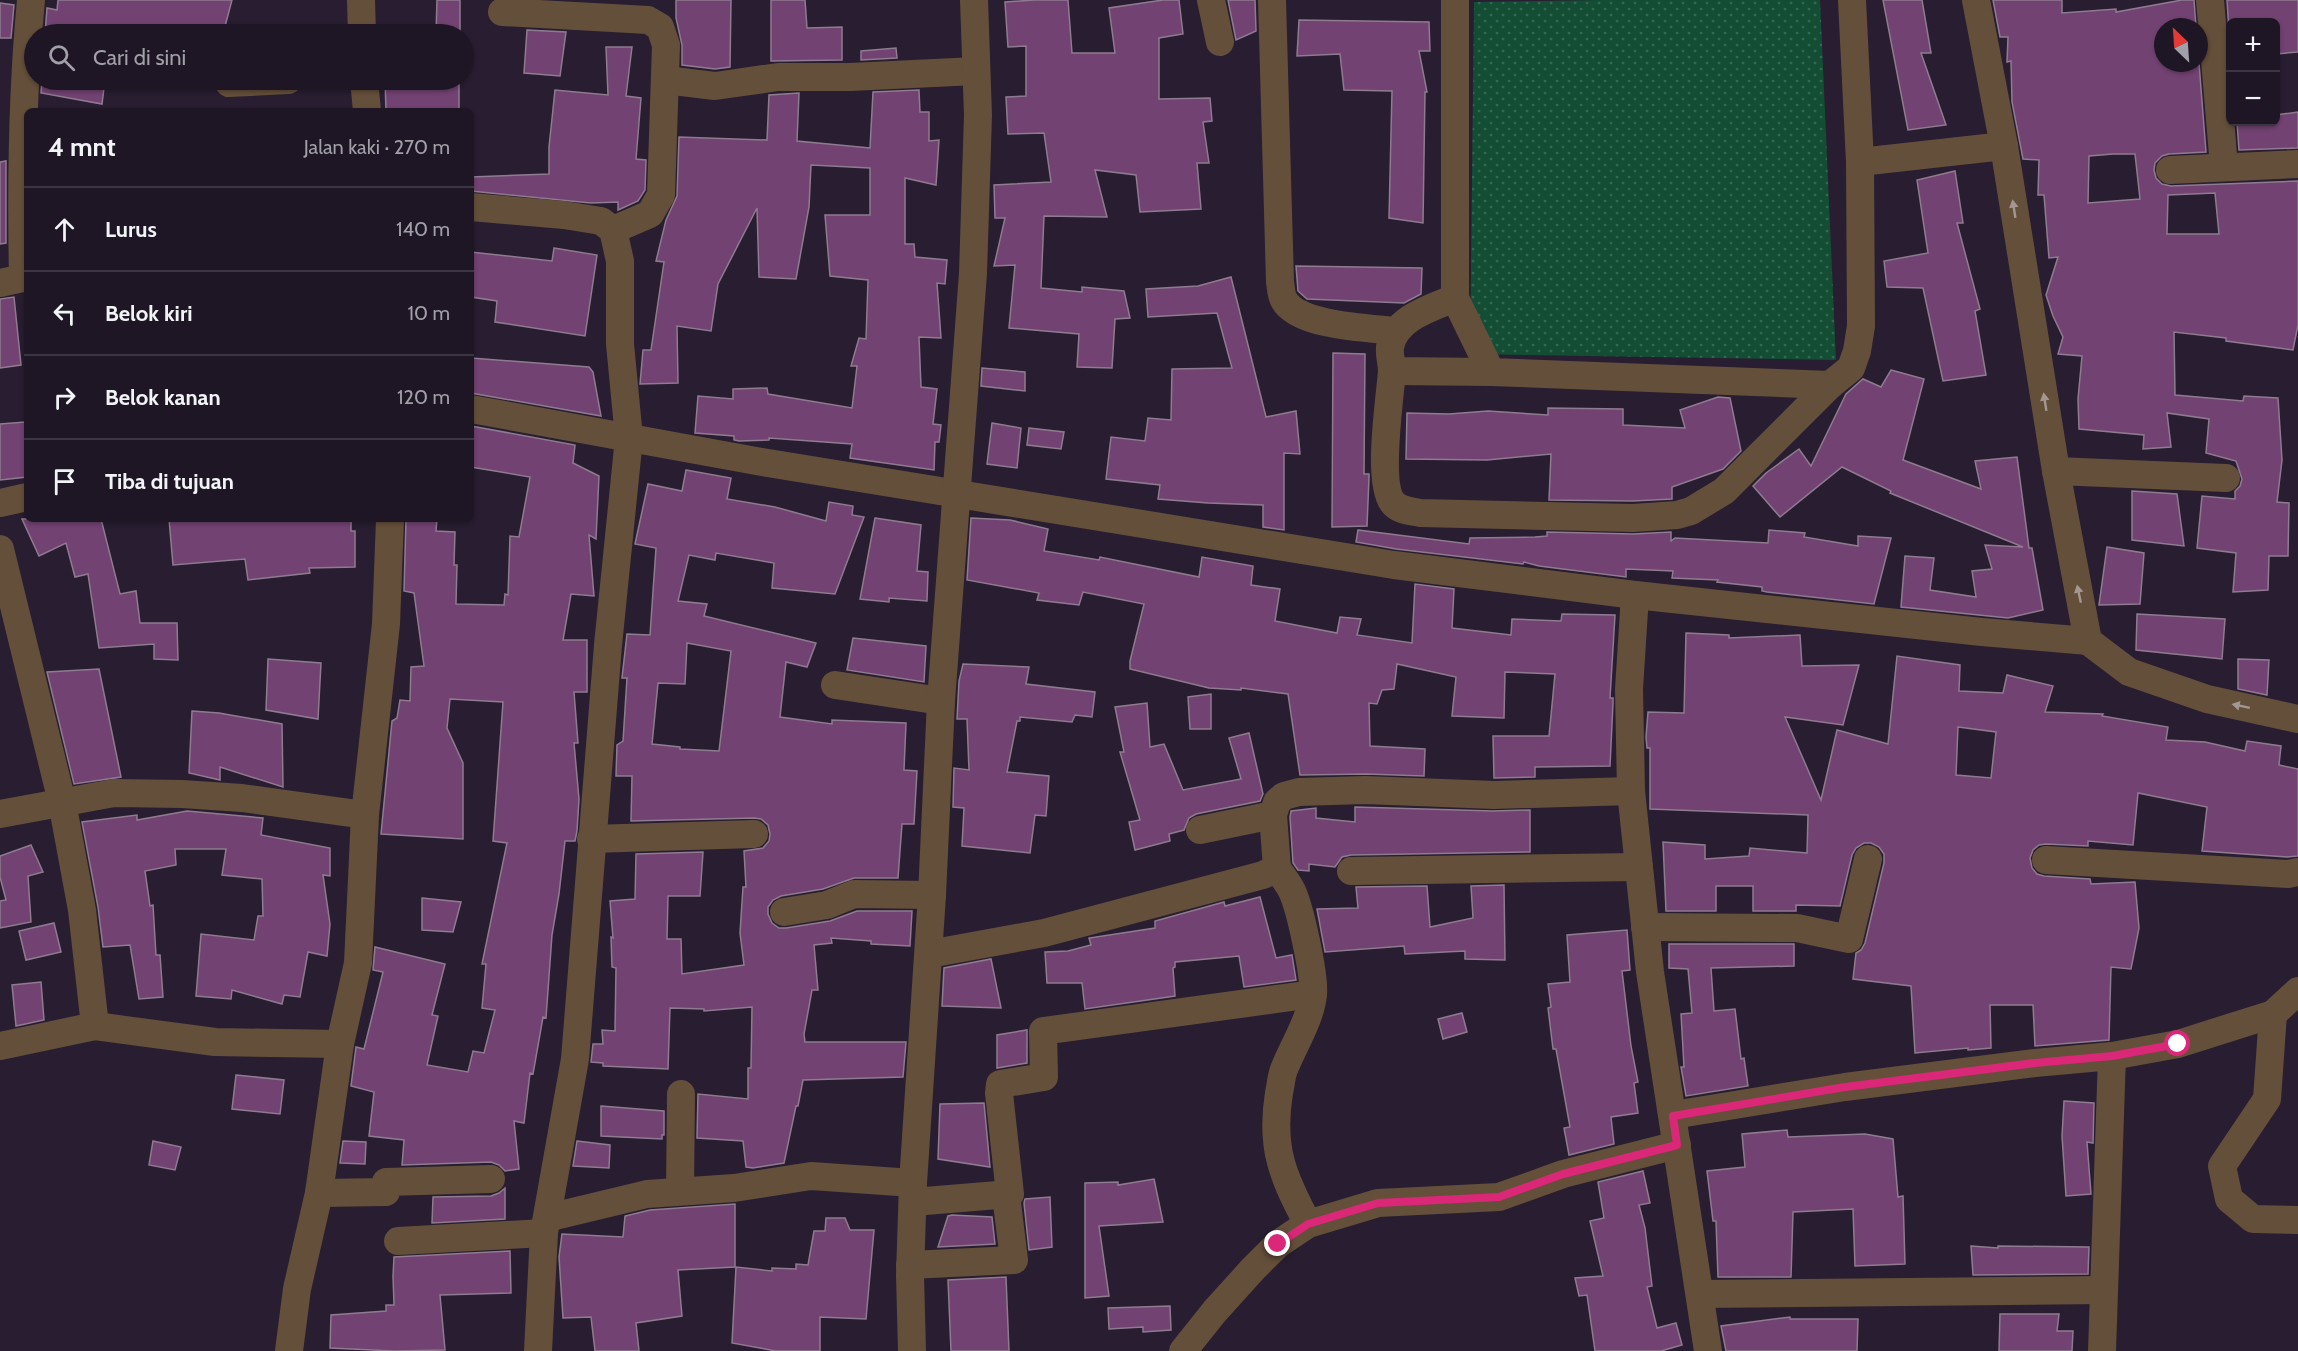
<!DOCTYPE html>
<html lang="id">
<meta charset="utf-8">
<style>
body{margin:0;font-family:Cabin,sans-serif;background:#261f2d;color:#f1f3f6}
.controls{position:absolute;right:18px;top:18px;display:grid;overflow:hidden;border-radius:9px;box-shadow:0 2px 4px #0004}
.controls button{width:54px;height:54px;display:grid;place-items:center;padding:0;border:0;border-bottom:2px solid #3c3542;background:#1e1625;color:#f1f3f6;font:30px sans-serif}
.compass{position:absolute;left:2154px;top:18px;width:54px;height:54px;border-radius:50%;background:#1e1625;box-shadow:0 2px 4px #0004;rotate:335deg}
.stop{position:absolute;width:18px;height:18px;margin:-14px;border:4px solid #db2777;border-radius:50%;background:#fff}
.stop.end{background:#db2777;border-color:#fff;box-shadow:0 2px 6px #0008}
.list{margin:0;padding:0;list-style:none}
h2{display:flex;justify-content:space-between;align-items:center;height:78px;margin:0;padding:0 24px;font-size:26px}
h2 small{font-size:20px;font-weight:400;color:#a19fa7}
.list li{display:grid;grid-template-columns:39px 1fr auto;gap:18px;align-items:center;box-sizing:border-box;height:84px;padding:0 24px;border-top:2px solid #3c3542}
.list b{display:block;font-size:22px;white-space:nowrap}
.list em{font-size:20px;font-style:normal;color:#a19fa7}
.icon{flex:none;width:33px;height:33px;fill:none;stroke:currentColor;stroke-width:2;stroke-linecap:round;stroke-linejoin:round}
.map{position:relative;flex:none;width:2298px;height:1351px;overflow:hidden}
.search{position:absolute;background:#1e1625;box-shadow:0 2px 4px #0004;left:24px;top:24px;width:450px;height:66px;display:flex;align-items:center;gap:15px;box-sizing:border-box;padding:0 21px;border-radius:33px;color:#a19fa7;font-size:22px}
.panel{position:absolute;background:#1e1625;box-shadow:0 2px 4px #0004;left:24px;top:108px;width:450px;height:414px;border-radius:9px}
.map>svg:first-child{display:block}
.park{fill:url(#park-dots)}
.building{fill:#724272;stroke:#8f7b8f;stroke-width:1.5;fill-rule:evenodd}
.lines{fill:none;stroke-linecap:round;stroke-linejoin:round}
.minor{stroke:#644f3a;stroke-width:28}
.oneway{fill:#a49690}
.route{stroke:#db2777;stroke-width:8}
</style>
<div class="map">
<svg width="2298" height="1351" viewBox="0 0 2298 1351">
<defs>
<pattern id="park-dots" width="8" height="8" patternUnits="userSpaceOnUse" patternTransform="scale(1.5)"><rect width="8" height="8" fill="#134d34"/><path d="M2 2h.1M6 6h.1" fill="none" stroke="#366752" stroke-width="1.8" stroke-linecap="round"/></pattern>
</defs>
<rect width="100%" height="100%" fill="#281d31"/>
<path class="park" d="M1600,0H1820L1836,360L1470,354L1474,2Z"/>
<g class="building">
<path d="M58,0H232L223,34H45L47,8L57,10Z"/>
<path d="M437,0H460V34H436Z"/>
<path d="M676,0H731L730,67L715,69L682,65V45L676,18Z"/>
<path d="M771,0H805L807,28L842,27V60L771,61Z"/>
<path d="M1034,0H1068L1072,53H1115L1109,8L1163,0H1179L1183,34L1159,38V99L1210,98L1212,121L1203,122L1209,163H1197L1201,209L1140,212L1136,175L1095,170L1107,217L1044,216L1041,288L1082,292V287L1124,291L1130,318L1115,319L1112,368L1077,367L1079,334L1009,328L1015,265L994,266L1005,218H995L994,185L1051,182L1044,133L1008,134L1006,97L1026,96V46L1008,47L1005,2Z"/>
<path d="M1228,0H1255L1256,31L1236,40Z"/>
<path d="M1883,0H1922L1931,53H1921L1946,125L1908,130Z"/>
<path d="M1993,0H2062V13L2116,9V12L2182,0H2194L2196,27H2163V63H2199L2206,152L2169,154L2162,156L2155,163L2154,170L2156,178L2162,184L2171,186L2298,181V325L2293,350L2226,341V338L2174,332L2175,395L2243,401L2244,396L2278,398L2282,460L2277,502L2289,503L2288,556H2269L2268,590L2233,592L2236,553L2197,548L2202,496L2235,499V491L2240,486L2242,479L2236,461L2206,453L2209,419L2167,413L2171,447L2143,449L2144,435L2079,429L2078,399L2082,356L2058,354L2063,337L2053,316L2046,295L2058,257L2049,258L2044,195H2038L2039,160L2023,159L2012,102L2011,61L2007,62L2008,37H2000ZM2113,154H2135L2140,199L2088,203L2089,156ZM2215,193L2219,234H2167L2168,195Z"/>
<path d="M2227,0H2298V52L2276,54V22H2230V47Z"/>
<path d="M0,3L14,5L11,38H0Z"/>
<path d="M1299,20L1429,22L1430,51H1419L1427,92H1425L1423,223L1389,218L1392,91L1344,90L1340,54L1297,56Z"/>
<path d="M527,30L566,32L560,76L524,73Z"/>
<path d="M606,47H632L626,96L641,98L636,159L646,160L645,190L638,201L618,210V202L591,203L471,191V177L549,174V147L555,90L608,95Z"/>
<path d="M896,48L897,58L861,60V51Z"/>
<path d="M42,80H105L102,104L41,93Z"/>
<path d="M385,80H459V111H386Z"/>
<path d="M919,90L920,112H929V141L939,140L936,185L905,178V244H914L915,257L947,260L945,284L937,283L941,338L919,337L921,387L937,389L933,424L941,425L939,442H935L934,470L850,458L852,444L769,438V440L739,441L734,440V436L695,433L698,396L733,399V389L767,388L768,394L852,408L857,366H851L859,338L866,339L868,280L830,276L825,215H870V168L811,165L809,207L796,279L759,277L757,208L718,284L711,331L677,326L678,383L640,384L643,350H651L664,262L656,261L666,220L677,196L679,137L767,140L769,95L799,93L797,141L870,148L873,92Z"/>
<path d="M2298,112V148L2239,150L2237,122H2276V115Z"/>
<path d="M6,161V243L0,244V162Z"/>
<path d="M1955,171L1963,223H1957L1980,309L1975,311L1986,375L1943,381L1923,288L1887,287L1884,261L1928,253L1917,180Z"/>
<path d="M554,248L597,255L585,336L495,322L497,301L471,297V252L552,261Z"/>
<path d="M1296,266L1422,268L1421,294L1404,303L1307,299L1298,291Z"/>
<path d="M1231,277L1266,417L1296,411L1300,454L1284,453V530L1263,527V505L1208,503L1158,499L1160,485L1106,479L1111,437L1145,441L1148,418L1171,420L1172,369L1232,368L1217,313L1148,317L1146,289L1198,286Z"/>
<path d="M14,297L21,365L0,368V299Z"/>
<path d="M1333,353L1365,354L1364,474H1369V478L1367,526L1332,527Z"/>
<path d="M471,358L589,367L593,372L601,416L471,393Z"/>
<path d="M982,368L1025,372V391L981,386Z"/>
<path d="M1891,370L1924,379L1903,460L1981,489L1975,461L2017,457L2029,548H2032L2043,610L2008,618L1901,607L1905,556L1934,558L1930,590L1976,597L1972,571L1992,569L1985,545L2023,547L1890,493L1891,491L1842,467L1780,517L1753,486L1766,473L1799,449L1811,466L1846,394L1863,379L1881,387Z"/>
<path d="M1718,397L1730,398L1741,451L1723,469L1672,487V499L1633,501L1549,500L1551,454L1487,460L1406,459L1407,413L1449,414L1488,411L1548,415V408L1623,409V425L1685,428L1680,410Z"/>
<path d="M25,422L27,477L0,480V424Z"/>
<path d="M992,423L1021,428L1017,468L987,464Z"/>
<path d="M471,426L575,445L573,463L599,476L596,539L589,535L594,596L571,594L563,640H587V692H574L578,743H574L579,799L577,831L575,841H565L559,894L552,935L546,1018L543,1017L533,1074L530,1073L524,1123L514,1121L519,1169L505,1171L499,1165L491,1162L402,1165L404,1140L369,1136L374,1092L351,1086L356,1047L364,1049L383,972L373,970L375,947L445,964L432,1015L438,1016L427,1065L468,1072L473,1051L484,1053L495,1010L482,1008L486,964H482L507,843L493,841L503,702L450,699L447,728L463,763V839L381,834L392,721L397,718L400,700L410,701L411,667L424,666L414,593L404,591L406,519H437L436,531L455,532L454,565H457L456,604L504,605L505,594L508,595L510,536L519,537L530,477L471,467Z"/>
<path d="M1029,428L1064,432L1061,449L1027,445Z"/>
<path d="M686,470L731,478L727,499L775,507L826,521L829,502L853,506L852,515L864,517L835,594L772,588L774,563L716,553L715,560L689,555L678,601L707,604L704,616L816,643L807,667L786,662L780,717L832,724V720L906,723L904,770L917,771L914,824H902L898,878H854L823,889L781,896L773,900L768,907V914L772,923L779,928H786L830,921L857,911H912L910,946L871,944V941L831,938L832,943L814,945L818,990H812L804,1034L805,1042H906L903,1077L803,1080L798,1106H796L784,1163L753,1168L746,1167L743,1141L697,1138L698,1094L748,1099V1068H751L752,1007L704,1011V1009L670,1008L668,1069L603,1066V1063L591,1062L593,1044H603L602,1030L615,1031L616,968L612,967L611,937L613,938L610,901L635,899L636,854L703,852L700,896H668L667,939H681L682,974L744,965L740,933L743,887H746L744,851L763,848L769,841L770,834L768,825L761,819L754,818L631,821L632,776H616L617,745L623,741L627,678H622L627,634L650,635L656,548L635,544L648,484L682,491ZM687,643L731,651L719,751L680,749V747L652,744L658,683L685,684Z"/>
<path d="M2132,491L2177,494L2184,546L2132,540Z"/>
<path d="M875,518L921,525L917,571L928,572L927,601L889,598V602L860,599Z"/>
<path d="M971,518L1010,520L1048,529L1044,551L1099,560L1100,557L1199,577L1202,557L1253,566L1251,585L1280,589L1275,621L1337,633L1340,617L1361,619L1357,635L1412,643L1415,584L1454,589L1452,628L1511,635L1512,619L1561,621L1562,614L1615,615L1610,698H1613V703L1610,766L1535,767V777L1494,778L1493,736H1549L1555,674L1505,672L1504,718L1452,716L1456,677L1397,664L1394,689L1382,690L1377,704L1369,703L1370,746L1425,749L1424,776L1366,774L1300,775L1288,694L1241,688V690L1209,688L1130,669V661L1144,604L1083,592L1079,605L1037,600L1039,593L967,580Z"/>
<path d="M22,519H101L120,594L136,591L140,623H177L178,660L154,659V644L99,648L88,574L75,577L66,543L39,556Z"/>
<path d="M169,519H351V531H355V567L309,568L310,573L248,580L245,559L173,565Z"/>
<path d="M1358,530L1469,544L1470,538L1535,537L1547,536V532L1633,534L1671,532V541L1675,538L1768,543L1769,530L1805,533L1804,537L1858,546V536L1891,538L1874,604L1767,592L1762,591V587L1717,582L1718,580L1672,578L1673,571L1626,569V577L1539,566L1524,562L1523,564L1396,549L1356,542Z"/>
<path d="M2107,547L2144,553L2140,604L2099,605Z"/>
<path d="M2137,614L2225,619L2222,659L2136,650Z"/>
<path d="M1686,633L1729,635V638L1800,635L1802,666L1859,665L1843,725L1785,717L1821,800L1837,730L1888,744L1897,656L1960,665L1959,691L2003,693L2007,675L2053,686L2045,712L2103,714L2102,716L2168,727L2166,740L2205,742L2245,751L2247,741L2281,746L2279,765L2298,769V856L2287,857L2202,851L2207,807L2138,793L2133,845L2088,841V846L2046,844L2039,845L2033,850L2030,858L2032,868L2037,874L2044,876L2090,879L2091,884L2135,882L2139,928L2131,969L2111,967L2109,1040L2035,1046L2033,1005H1990L1991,1048L1968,1050V1048L1915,1053L1911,986L1853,979L1856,953L1861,950L1865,943L1884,863V854L1879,847L1871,843H1864L1856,848L1852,855L1840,906L1796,905V911H1753V886H1716V911H1666L1663,842L1705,845V859L1749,856L1750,848L1807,853L1808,815L1650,809V748H1647L1646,737L1648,712L1684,713ZM1958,727L1996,732L1991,778L1956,775Z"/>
<path d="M853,638L926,646L924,682L847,670Z"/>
<path d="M268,659L321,663L318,719L266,710Z"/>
<path d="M2238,659L2269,660L2267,695L2238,689Z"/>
<path d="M963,664L1029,667L1026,684L1095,692L1092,717L1075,715L1072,722L1020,717V721H1017L1007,772L1049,776L1046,816L1035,815L1030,853L962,846L964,808L953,807L954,768L969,770L967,719H957L959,681Z"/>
<path d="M99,669L121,777L74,784L47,672Z"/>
<path d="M1211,694V729H1190L1188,697Z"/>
<path d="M1147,703L1150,747L1164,744L1183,790L1241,779L1229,738L1249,733L1263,794L1260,801L1196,814L1189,818L1184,830L1169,834L1170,841L1135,850L1129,822L1140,820L1120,752H1124L1115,707Z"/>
<path d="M192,711L219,713L282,724L283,787L220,767V780L189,773Z"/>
<path d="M1355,807L1493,811L1530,810V852L1351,855L1342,857L1335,867L1309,864V871L1298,870L1293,863L1290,817L1291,811L1316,808V818L1355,822Z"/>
<path d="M187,811L263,818L261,835L330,848V876L323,875L330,924L327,956L308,952L300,997L284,995L282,1004L232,990L231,999L196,996L201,934L254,940L258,916H263L262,879L222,875L226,849H175L176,865L145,871L150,906L153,905L156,955H160L163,997L139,999L130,945L103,947L98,907L82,822L137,815V820Z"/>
<path d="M31,845L43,872L28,876L31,922L0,928V901L6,900L0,877V856Z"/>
<path d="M1504,885L1505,960L1465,959V951L1405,954L1404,946L1325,952L1317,909L1358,908L1356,887L1427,886L1430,927L1473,918L1471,886Z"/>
<path d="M1260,897L1276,958L1292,955L1296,980L1244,987L1239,956L1175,962V967L1173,968L1175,996L1085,1009L1082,983H1047L1045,952L1068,951L1091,945L1089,938L1155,928V921L1224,902L1225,906Z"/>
<path d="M422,898L461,902L453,932L422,930Z"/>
<path d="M54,923L61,952L26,960L19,931Z"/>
<path d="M1627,930L1630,970L1622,971L1631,1046L1638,1082L1634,1083L1638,1113L1611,1117L1614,1144L1569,1155L1564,1128L1570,1127L1556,1049H1553L1548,1008L1551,1007L1548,984L1570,982L1567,935Z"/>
<path d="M1669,944H1794V966L1711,968L1714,1011L1735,1009L1741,1059L1744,1058L1748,1086L1686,1096L1681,1067H1684L1681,1014L1692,1013L1688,969L1669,968Z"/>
<path d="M991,959L1001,1008L942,1006L944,968Z"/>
<path d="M41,982L44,1020L16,1026L12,985Z"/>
<path d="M1462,1013L1467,1032L1443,1039L1438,1019Z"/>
<path d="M1027,1030V1063L997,1068V1035Z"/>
<path d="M236,1075L284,1080L280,1114L232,1109Z"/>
<path d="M2064,1101L2094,1103L2093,1143L2087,1142L2091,1194L2066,1196L2062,1136Z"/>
<path d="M984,1103L990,1167L938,1159L940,1104Z"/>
<path d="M601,1106L664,1111V1135H662V1139L601,1136Z"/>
<path d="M1787,1130L1788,1137L1865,1134L1893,1139L1898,1197L1903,1196L1905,1264L1855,1266L1853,1209L1793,1212L1791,1277H1718L1716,1221H1713L1707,1171L1745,1167L1742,1134Z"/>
<path d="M153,1141L181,1147L175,1170L149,1165Z"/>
<path d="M343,1141L366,1142L365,1164L340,1163Z"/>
<path d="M577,1141L610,1145L609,1168L573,1166Z"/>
<path d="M1643,1171L1650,1203L1639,1205L1645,1228L1652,1286L1647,1287L1657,1328L1676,1323L1682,1345L1661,1351H1595L1587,1295L1579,1296L1575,1278L1603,1276L1590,1221L1604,1218L1598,1182Z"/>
<path d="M1154,1179L1163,1222L1099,1226L1109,1296L1085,1298V1183L1118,1182V1185Z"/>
<path d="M505,1188V1219L432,1223L433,1197L491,1196L499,1193Z"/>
<path d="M1050,1197L1052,1247L1029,1250L1024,1203L1025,1199Z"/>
<path d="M735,1204V1267L678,1270L682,1316L636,1323L639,1351H595L591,1317L563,1318L559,1257L562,1234L623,1237L625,1216L650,1210Z"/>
<path d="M952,1215L992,1217L995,1244L938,1247L948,1216Z"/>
<path d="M826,1218H845L850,1230H874L866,1319L820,1317V1351H776L732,1343L736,1267L772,1271V1268L796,1269V1264L808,1265L814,1231H825Z"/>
<path d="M1971,1246L1998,1248V1246L2089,1247L2088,1274L1973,1275Z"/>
<path d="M510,1251L511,1293L440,1295L445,1350L394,1351L330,1348L331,1315L386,1311V1305H394L393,1276L394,1257Z"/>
<path d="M1006,1277L1009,1351H951L948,1280Z"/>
<path d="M1170,1306L1171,1330L1143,1332V1327L1109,1329L1108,1308Z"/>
<path d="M2000,1314H2059L2057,1331H2073L2072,1351H1999Z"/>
<path d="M1790,1317V1319H1858L1857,1351H1726L1721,1326Z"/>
</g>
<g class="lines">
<g class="minor">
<path d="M361,0L362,34"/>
<path d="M1211,0L1220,42"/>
<path d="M1272,0L1280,282C1281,288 1281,295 1284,300C1298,326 1369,328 1396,331"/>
<path d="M1455,0V298L1491,372L1830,385L1851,368L1857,351L1861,326L1860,162L1852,0"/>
<path d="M1976,0L2004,146L2056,471L2088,641L2129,672L2207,699L2298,719"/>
<path d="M2210,0L2224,167"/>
<path d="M502,12L648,20L660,27L666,45L661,195L650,214L613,230"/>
<path d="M364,80L367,111"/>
<path d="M665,80L715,86L778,77H850L976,71"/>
<path d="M229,83L288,80"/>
<path d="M1860,162L2004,146"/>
<path d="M2170,170L2298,164"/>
<path d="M471,207L564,215L601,221L613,230L620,261V344L629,438L608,645L575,1059L544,1233L538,1351"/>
<path d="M23,278C21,185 22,93 31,0"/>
<path d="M0,283L27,277"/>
<path d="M1455,298C1431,308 1395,318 1390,347C1389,354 1392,364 1392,371L1491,372"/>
<path d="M1392,371C1390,398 1376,486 1394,504C1401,511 1412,511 1420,513L1633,518L1677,515L1691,511L1724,491L1830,385"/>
<path d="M471,409L762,462L1394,565L1635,595L1982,632L2088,641"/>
<path d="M2056,471L2226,478"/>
<path d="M0,503L27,497"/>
<path d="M0,549L62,802L82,910L95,1026"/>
<path d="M1635,595L1629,689L1631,791L1650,972L1708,1351"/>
<path d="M835,685L941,701"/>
<path d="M0,814L114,793L182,794L242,798L365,815"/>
<path d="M1200,830L1273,815"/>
<path d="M591,839L754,834"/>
<path d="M2046,860L2288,874L2298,872"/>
<path d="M1277,868C1282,876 1288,883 1292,891C1300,908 1315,976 1313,994C1311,1018 1294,1045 1285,1067C1281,1075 1281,1085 1279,1093C1270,1148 1283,1177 1308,1224"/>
<path d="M1351,871L1639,867"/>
<path d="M784,912L827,905L854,894L932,895"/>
<path d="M1645,927L1797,928L1849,939L1868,859"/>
<path d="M929,954L1044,933L1263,875L1277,868L1273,815L1277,802L1284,796L1299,792L1365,790L1494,795L1631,791"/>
<path d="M2273,1014L2267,1099L2222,1166L2229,1199L2253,1219L2298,1220"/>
<path d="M0,1046L95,1026L215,1042L340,1044"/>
<path d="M1673,1115L1845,1087L2035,1063L2112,1056L2178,1044L2273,1014L2298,991"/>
<path d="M680,1191L681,1094"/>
<path d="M319,1193L386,1192V1182L491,1179"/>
<path d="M913,1202L1010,1194L999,1093L1000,1084L1044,1077L1043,1031L1313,994"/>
<path d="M547,1218L647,1194L734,1188L811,1176L913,1183"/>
<path d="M398,1241L544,1233"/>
<path d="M910,1265L1014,1260L1006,1195"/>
<path d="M1701,1294L2104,1290"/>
<path d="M289,1351L297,1289L319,1193L340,1044L358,963L365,815L386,624L390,519"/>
<path d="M912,1351L910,1275L913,1183L932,895L941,701L973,273L978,115L974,0"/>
<path d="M1183,1351L1215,1311L1252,1270L1278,1244L1308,1224L1378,1203L1499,1197L1563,1174L1677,1145"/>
<path d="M2102,1351L2112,1056"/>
</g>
</g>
<defs><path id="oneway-solid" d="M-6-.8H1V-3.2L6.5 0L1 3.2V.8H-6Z" transform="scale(1.5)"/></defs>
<g class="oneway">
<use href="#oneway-solid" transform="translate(2014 209) rotate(-99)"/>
<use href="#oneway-solid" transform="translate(2045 402) rotate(-99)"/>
<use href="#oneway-solid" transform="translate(2079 594) rotate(-102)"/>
<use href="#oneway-solid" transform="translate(2241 706) rotate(-168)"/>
</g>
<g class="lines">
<path class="route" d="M1278,1244L1308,1224L1378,1203L1499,1197L1563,1174L1677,1145L1673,1116L1845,1087L2035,1063L2112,1056L2178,1044"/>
</g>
</svg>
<div class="controls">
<button>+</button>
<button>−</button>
</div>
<svg class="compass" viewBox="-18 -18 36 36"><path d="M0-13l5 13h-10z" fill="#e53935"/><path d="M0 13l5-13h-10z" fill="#a19fa7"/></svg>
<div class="stop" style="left:2178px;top:1044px"></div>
<div class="stop end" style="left:1278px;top:1244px"></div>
<div class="search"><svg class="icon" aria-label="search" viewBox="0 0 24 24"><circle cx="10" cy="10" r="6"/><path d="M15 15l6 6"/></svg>Cari di sini</div>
<section class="panel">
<h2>4 mnt<small>Jalan kaki · 270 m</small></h2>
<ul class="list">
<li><svg class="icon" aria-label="ahead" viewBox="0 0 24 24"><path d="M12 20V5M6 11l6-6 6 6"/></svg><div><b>Lurus</b></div><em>140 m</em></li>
<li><svg class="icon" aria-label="left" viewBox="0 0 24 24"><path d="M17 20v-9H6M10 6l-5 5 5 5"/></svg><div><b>Belok kiri</b></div><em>10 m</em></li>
<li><svg class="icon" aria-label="right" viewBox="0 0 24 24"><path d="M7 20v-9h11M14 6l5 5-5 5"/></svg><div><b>Belok kanan</b></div><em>120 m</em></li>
<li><svg class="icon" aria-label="arrive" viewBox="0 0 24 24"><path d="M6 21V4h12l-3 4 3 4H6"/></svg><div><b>Tiba di tujuan</b></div></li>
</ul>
</section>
</div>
